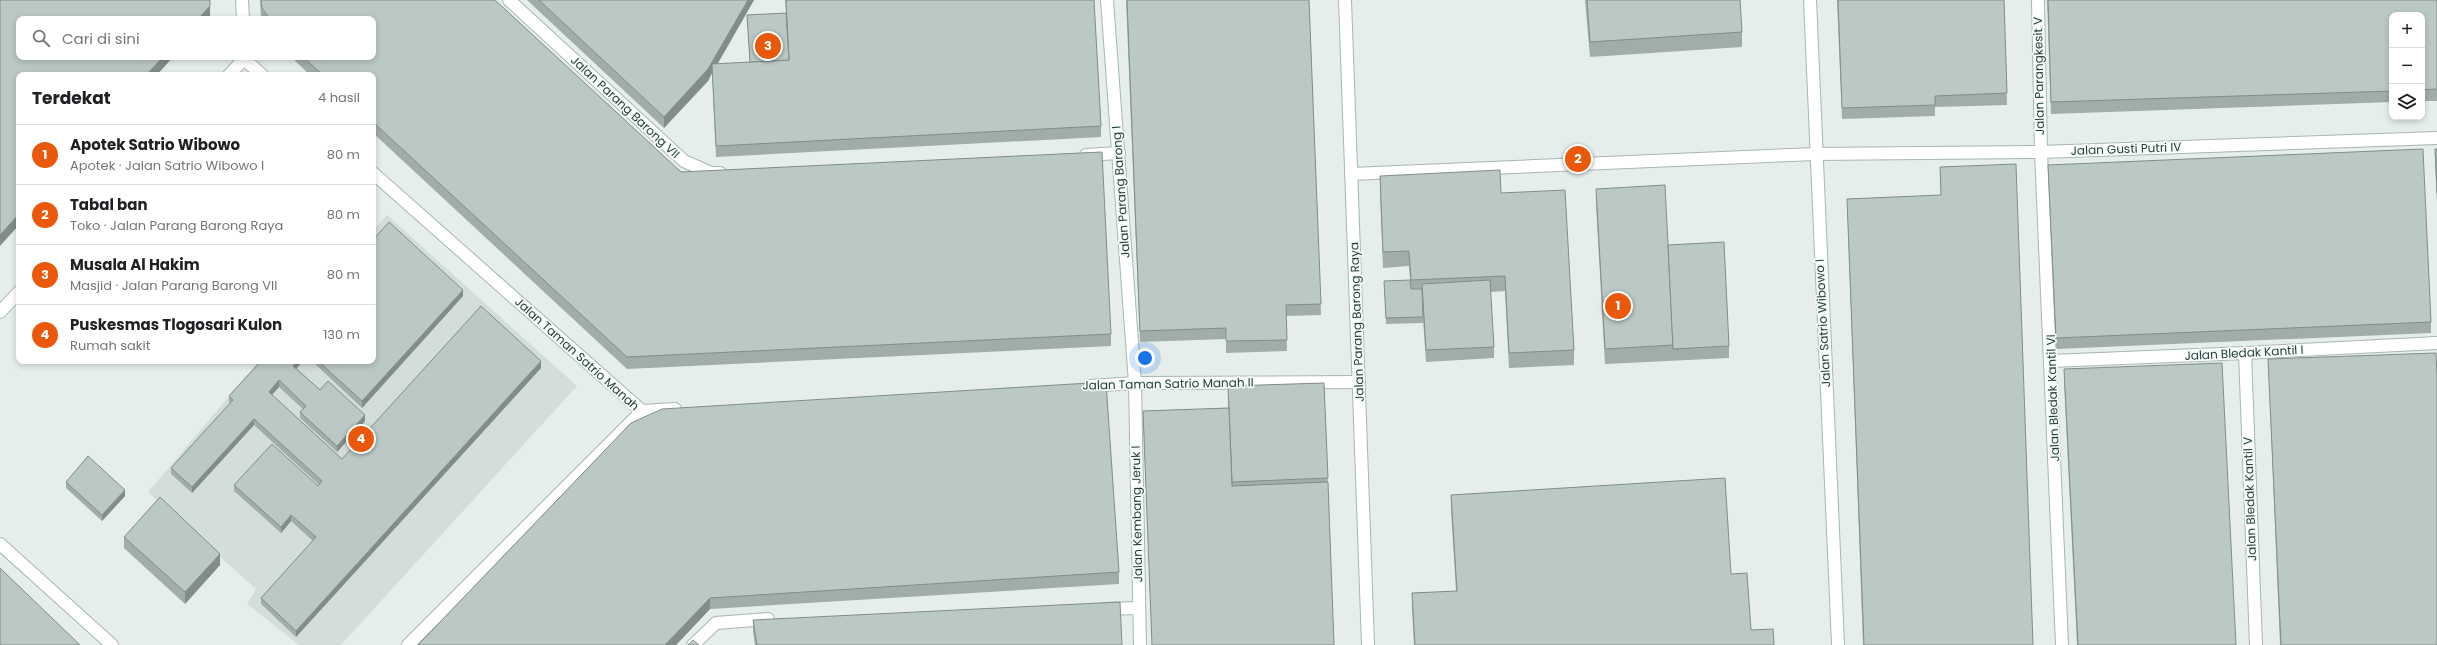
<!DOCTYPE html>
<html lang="id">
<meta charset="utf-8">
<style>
body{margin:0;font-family:Poppins,sans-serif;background:#f2f2f2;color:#202124}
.controls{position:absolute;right:12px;top:12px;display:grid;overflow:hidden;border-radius:8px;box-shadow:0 2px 6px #0003}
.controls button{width:36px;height:36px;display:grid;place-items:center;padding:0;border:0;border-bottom:1px solid #e0e0e0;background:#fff;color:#202124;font:20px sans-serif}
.you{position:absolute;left:1145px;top:358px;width:14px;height:14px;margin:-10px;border:3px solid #fff;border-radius:50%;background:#1a73e8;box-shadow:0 0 0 6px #1a73e833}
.badge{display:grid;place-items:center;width:26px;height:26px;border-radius:50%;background:#ea580c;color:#fff;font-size:13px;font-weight:700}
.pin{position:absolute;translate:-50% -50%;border:2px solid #fff;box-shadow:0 1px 4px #0006}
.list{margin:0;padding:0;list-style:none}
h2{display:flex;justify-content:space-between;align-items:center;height:52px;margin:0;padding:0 16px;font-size:17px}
h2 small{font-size:13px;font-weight:400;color:#757577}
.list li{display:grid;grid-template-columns:26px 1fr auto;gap:12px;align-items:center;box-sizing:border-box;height:60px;padding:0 16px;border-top:1px solid #e0e0e0}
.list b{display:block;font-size:15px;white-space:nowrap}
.list p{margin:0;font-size:13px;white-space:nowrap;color:#757577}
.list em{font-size:13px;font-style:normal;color:#757577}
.icon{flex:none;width:22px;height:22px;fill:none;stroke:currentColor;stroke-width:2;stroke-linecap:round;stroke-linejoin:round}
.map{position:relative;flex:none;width:2437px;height:645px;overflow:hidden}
.search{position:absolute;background:#fff;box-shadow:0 2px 6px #0003;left:16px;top:16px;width:360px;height:44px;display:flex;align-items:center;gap:10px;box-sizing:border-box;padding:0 14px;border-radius:8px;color:#757577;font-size:15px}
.panel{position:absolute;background:#fff;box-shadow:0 2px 6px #0003;left:16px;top:72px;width:360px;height:292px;border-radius:8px}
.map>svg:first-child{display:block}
.built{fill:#d3dedb}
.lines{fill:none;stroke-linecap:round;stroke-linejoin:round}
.minor-casing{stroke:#a7b7b3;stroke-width:14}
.minor{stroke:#fff;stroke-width:12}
.wall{fill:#a0ada9}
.shaded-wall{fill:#828d8a}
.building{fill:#bac9c5;stroke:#828d8a}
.labels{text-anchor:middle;stroke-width:3.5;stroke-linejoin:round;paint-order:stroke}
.street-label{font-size:12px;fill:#23413d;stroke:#f6faf9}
</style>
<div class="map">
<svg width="2437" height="645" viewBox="0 0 2437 645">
<rect width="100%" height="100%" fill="#e5eeeb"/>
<path class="built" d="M387,215L577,386L341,645H299L247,604L256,589L148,492L259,361H373V231Z"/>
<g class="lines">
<g class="minor-casing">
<g id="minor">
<path d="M242,0L243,19"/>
<path d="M509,0L684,161L711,173H720"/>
<path d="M1107,0L1135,383L1140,645"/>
<path d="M1345,0L1368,645"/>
<path d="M1810,0L1838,645"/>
<path d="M2038,0L2041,152L2062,645"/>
<path d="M229,75L244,59L262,75"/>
<path d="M1086,155L1119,153"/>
<path d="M373,173L642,411L408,645"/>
<path d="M1351,174L1815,154L2041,152L2437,138"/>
<path d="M0,312L19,292"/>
<path d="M2245,353L2256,645"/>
<path d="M2051,361L2245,353L2437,343"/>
<path d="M1090,386L1135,383L1359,382"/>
<path d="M642,411L675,409"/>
<path d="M0,544L112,645"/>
<path d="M1105,609L1138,608"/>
<path d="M693,645L716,623L768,619"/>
</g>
</g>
<use href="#minor" class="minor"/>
</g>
<g class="wall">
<path d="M260,0H495L681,172L1111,334V346L627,369L373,133V75H310L291,57H373V19H261Z"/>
<path d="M527,0H754L717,64L750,62L747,15L786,13L785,0H1094L1101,126V137L716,157L712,73L708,81L664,128Z"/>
<path d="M1126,0H1309L1321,315L1286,316L1287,351L1226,353V339L1140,342Z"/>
<path d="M1585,0H1740L1742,32V47L1590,57Z"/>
<path d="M1837,0H2004L2007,105L1935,107V116L1842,119Z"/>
<path d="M2047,0H2437V101H2422V15H2392V102L2051,114Z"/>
<path d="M2435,149H2437V204L2435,160Z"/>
<path d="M2048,165L2431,322V333L2056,349Z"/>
<path d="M1940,167L2033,645H1863L1847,199L1941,195Z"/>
<path d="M1380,176L1501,193L1574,350V365L1509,368L1505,291L1490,292L1494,347V358L1426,362L1423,319V323L1386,324L1384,281L1410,280L1409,266L1383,268L1380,192Z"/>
<path d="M1596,189L1668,245L1729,346V358L1605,364L1596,204Z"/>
<path d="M463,296L362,408L312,361H373Z"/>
<path d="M2268,359L2437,645H2280Z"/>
<path d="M261,361H303L296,368L320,390L365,421L337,452L300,418V412L303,409L279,387L272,395L342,459L541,368L296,637L261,604V598L313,541L291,521L281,533L234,491V485L318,486L319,485L254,425L192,493L171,474V468L230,403L229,402V396Z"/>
<path d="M2064,369L2236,645H2077L2064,381Z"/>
<path d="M1324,383L1334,645H1152L1143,411L1228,408V386Z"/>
<path d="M631,423L1119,572V584L710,609L676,645H418Z"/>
<path d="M66,482L125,496L102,521L66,488Z"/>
<path d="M1451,495L1731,574L1751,630L1774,645H1414L1412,609V593L1456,591L1451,510Z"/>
<path d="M124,537L220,565L185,604L124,548Z"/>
<path d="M753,620L1122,645H755L753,631Z"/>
</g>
<g class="shaded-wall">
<path d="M748,0H754L713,72L712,64V73L708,81L664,128V117Z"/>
<path d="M210,6V17L208,19H198Z"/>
<path d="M163,57H173L157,75H146Z"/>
<path d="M19,214V225L0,246V235Z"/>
<path d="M463,290V296L362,408V401Z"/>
<path d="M297,361H303L293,372V366Z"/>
<path d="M541,361V368L296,637V631Z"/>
<path d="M279,380V387L269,398V392Z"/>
<path d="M365,415V421L337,452V446Z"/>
<path d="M254,419V425L192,493V487Z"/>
<path d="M125,490V496L102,521V515Z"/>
<path d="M291,515V521L281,533V527Z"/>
<path d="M220,554V565L185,604V592Z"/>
<path d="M710,598V609L676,645H665Z"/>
</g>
<g class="building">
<path d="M0,0H210V6L198,19H19V57H163L146,75H19V214L0,235Z"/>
<path d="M261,0H495L681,172L1102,152L1111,334L627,357L373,122V75H323L303,57H373V19H270L262,8Z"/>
<path d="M539,0H748L708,69L664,117Z"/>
<path d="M786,0H1094L1101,126L716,146L712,64L789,60Z"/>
<path d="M1127,0H1309L1321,304L1286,305L1287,340L1226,341V328L1140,331Z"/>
<path d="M1587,0H1740L1742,32L1590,42Z"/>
<path d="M1838,0H2004L2007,93L1935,96V105L1842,108Z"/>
<path d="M2048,0H2437V89L2422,90V15H2392V91L2051,102Z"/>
<path d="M786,13L789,60L750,62L747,15Z"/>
<path d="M2423,149L2431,322L2056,338L2048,165Z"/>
<path d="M2435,149H2437V193Z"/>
<path d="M2016,164L2033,645H1864L1847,199L1941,195L1940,167Z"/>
<path d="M1500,170L1501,193L1565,190L1574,350L1509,353L1505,276L1411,280L1409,251L1383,252L1380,176Z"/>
<path d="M1665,185L1673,345L1605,349L1596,189Z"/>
<path d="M389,222L463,290L362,401L318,361H373V240Z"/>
<path d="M1724,242L1729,346L1673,349L1668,245Z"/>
<path d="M1410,280L1411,289H1422L1423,317L1386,318L1384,281Z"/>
<path d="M1490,280L1494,347L1426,350L1422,284Z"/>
<path d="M481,306L541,361L296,631L261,598L316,537L291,515L281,527L234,485L272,444L318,486L322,481L254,419L192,487L171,468L233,400L229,396L261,361H297L293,366L320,390L328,381L365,415L337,446L300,412L306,406L279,380L269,392L342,459Z"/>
<path d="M2436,353L2437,378V645H2281L2268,359Z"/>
<path d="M2222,363L2236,645H2078L2064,369Z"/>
<path d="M1106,382L1119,572L710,598L665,645H418L631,423L662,409Z"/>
<path d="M1324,383L1328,478L1232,482L1228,386Z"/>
<path d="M1229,408L1232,486L1328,482L1334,645H1152L1143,411Z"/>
<path d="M88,456L125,490L102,515L66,482Z"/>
<path d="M1725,478L1731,574L1747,573L1751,630L1773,629L1774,645H1415L1412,593L1457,591L1451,495Z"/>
<path d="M160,497L220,554L185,592L124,537Z"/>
<path d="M0,568L80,645H0Z"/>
<path d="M1120,602L1122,645H757L753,620Z"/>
<path d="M693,640L699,645H688Z"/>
</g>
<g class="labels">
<g class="street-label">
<text transform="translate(2039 76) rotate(-91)" y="4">Jalan Parangkesit V</text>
<text transform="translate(625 107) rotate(43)" y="4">Jalan Parang Barong VII</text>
<text transform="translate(2126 149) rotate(-2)" y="4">Jalan Gusti Putri IV</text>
<text transform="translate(1121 192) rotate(-94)" y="4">Jalan Parang Barong I</text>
<text transform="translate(1357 322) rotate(-92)" y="4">Jalan Parang Barong Raya</text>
<text transform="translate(1823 323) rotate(-93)" y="4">Jalan Satrio Wibowo I</text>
<text transform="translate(2244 353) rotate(-3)" y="4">Jalan Bledak Kantil I</text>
<text transform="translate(577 354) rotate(42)" y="4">Jalan Taman Satrio Manah</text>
<text transform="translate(1168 384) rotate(-1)" y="4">Jalan Taman Satrio Manah II</text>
<text transform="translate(2053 398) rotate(-92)" y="4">Jalan Bledak Kantil VI</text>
<text transform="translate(2250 499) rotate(-92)" y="4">Jalan Bledak Kantil V</text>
<text transform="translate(1137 514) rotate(-91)" y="4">Jalan Kembang Jeruk I</text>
</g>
</g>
</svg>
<div class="controls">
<button>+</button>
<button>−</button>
<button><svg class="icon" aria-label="layers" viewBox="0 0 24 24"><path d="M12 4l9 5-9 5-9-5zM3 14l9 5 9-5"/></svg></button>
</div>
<div class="you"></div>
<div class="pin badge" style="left:1618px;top:306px">1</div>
<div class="pin badge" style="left:1578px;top:159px">2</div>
<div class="pin badge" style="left:768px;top:46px">3</div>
<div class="pin badge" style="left:361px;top:439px">4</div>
<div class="search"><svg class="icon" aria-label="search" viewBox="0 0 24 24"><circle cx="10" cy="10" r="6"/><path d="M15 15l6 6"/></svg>Cari di sini</div>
<section class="panel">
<h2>Terdekat<small>4 hasil</small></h2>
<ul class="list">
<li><span class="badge">1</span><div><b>Apotek Satrio Wibowo</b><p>Apotek · Jalan Satrio Wibowo I</p></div><em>80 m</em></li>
<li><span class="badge">2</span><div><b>Tabal ban</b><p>Toko · Jalan Parang Barong Raya</p></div><em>80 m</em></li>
<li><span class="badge">3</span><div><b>Musala Al Hakim</b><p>Masjid · Jalan Parang Barong VII</p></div><em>80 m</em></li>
<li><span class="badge">4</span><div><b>Puskesmas Tlogosari Kulon</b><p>Rumah sakit</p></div><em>130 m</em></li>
</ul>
</section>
</div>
